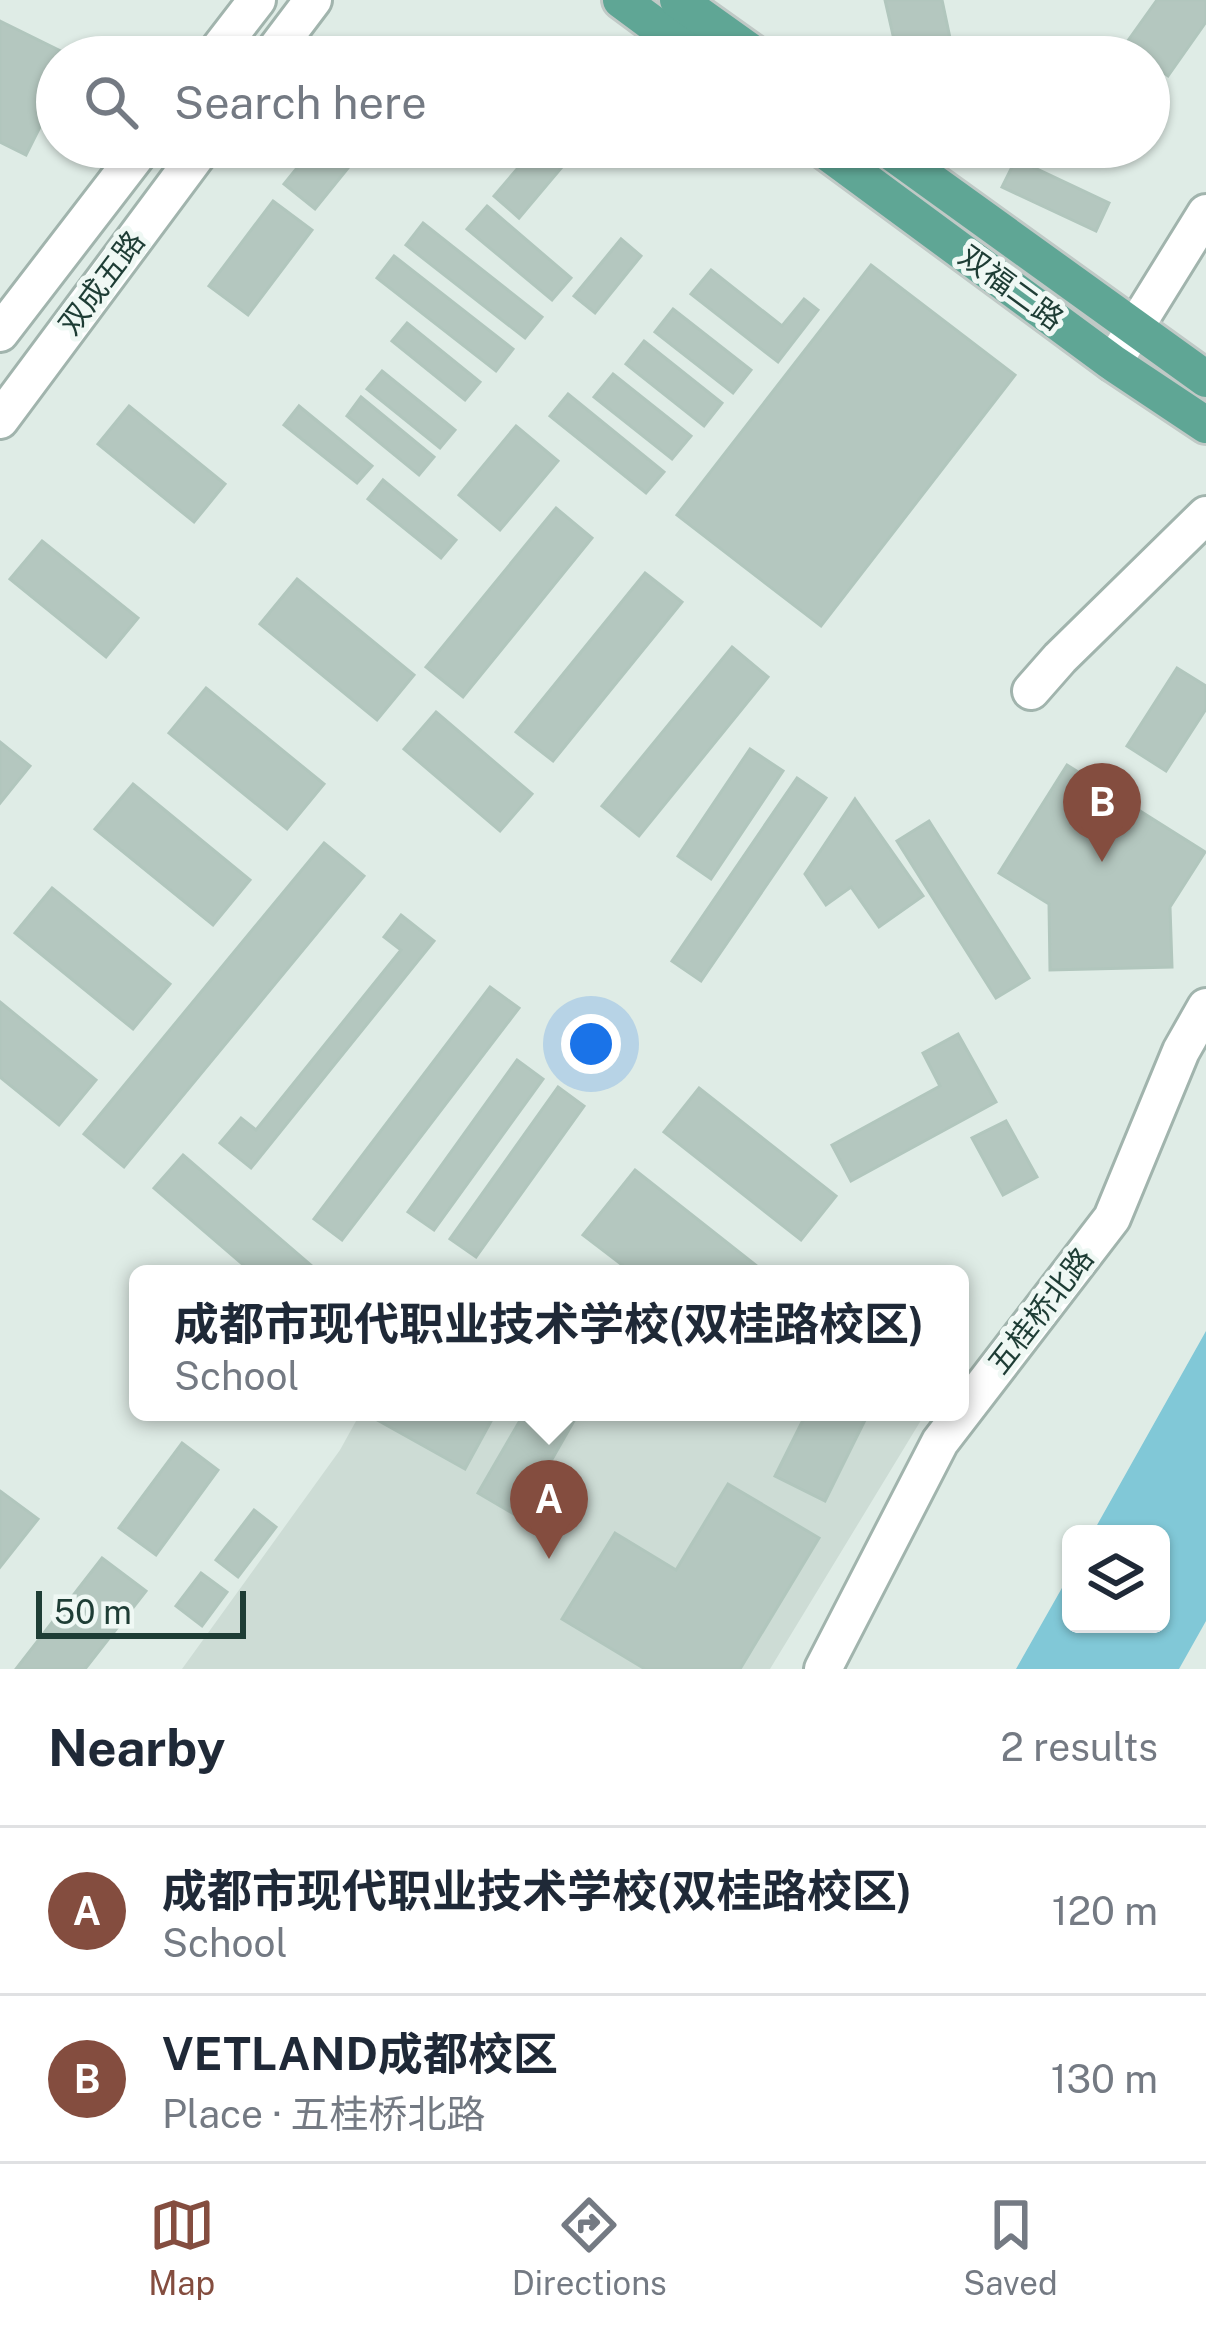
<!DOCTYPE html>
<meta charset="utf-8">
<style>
body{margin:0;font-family:"Public Sans","Noto Sans SC",sans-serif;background:#f6f6f7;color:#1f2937}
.controls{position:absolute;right:36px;bottom:36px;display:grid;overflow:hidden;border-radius:18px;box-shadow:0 3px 9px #0004}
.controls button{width:108px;height:108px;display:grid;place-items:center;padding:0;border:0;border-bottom:3px solid #e0e1e3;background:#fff;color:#1f2937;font:60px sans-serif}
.scale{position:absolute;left:36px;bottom:30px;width:210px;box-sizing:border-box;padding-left:12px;border:6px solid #1e3d35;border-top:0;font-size:33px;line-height:42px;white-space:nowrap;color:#1e3d35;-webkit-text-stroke:9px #eff8f4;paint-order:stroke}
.you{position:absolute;left:591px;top:1044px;width:42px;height:42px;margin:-30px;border:9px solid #fff;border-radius:50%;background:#1a73e8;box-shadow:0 0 0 18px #1a73e833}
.badge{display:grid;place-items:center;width:78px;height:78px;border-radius:50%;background:#844d3f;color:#fff;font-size:39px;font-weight:700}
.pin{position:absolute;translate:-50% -99px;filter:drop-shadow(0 3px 6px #0008)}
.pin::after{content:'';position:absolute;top:63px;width:42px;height:36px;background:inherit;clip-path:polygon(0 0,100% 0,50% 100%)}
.popup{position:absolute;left:129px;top:1265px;width:840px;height:156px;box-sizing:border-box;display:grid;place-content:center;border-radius:18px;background:#fff;filter:drop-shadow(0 3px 9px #0005);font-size:39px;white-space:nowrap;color:#747a83}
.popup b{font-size:45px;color:#1f2937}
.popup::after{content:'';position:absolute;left:50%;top:100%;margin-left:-24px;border:24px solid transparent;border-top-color:#fff}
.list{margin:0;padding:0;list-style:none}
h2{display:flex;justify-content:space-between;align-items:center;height:156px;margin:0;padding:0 48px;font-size:51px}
h2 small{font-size:39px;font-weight:400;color:#747a83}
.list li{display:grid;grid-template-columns:78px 1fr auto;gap:36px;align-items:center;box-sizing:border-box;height:168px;padding:0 48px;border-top:3px solid #e0e1e3}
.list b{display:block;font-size:45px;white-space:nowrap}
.list p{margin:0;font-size:39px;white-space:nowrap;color:#747a83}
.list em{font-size:39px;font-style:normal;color:#747a83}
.icon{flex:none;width:66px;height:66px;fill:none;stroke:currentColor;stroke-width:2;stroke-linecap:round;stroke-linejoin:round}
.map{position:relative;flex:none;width:1206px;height:1669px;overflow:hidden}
.search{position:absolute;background:#fff;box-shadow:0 3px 9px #0004;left:36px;right:36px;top:36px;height:132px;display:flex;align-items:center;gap:30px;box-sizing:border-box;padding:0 42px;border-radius:66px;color:#747a83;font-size:45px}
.sheet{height:492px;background:#fff}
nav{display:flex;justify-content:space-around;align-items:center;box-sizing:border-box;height:168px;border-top:3px solid #e0e1e3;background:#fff;font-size:33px;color:#747a83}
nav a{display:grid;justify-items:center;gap:6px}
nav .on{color:#844d3f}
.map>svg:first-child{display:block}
.built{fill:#cddcd5}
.water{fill:#81c8d7}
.building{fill:#b4c7bf;stroke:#b1c6bd;stroke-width:3}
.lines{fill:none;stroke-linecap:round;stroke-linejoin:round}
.minor-casing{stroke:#a1b4ad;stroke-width:42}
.major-casing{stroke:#c0c9c6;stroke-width:42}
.minor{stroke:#fff;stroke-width:36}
.major{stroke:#5fa695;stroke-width:36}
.labels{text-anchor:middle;stroke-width:10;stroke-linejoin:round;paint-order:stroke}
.street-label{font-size:30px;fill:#1e3d35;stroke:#eff8f4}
</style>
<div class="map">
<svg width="1206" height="1669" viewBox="0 0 1206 1669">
<rect width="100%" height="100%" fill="#dfece6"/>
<path class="built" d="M361,1412H926L770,1669H182L340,1450Z"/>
<path class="water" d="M1206,1331V1621L1179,1669H1016L1071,1572V1624H1161V1534H1092Z"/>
<g class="building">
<path d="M885,0H942L954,57H898Z"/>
<path d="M1157,0H1206V22L1168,76L1149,62V57H1142L1125,45Z"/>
<path d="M0,21L73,57H57V93L26,155L0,142Z"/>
<path d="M314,147H365L315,209L284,184Z"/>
<path d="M536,147H565L573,154L519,218L494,196Z"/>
<path d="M1016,159L1109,203L1096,231L1002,187Z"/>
<path d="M273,201L312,230L248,315L209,286Z"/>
<path d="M487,206L571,278L552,300L467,229Z"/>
<path d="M423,223L542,317L525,338L406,245Z"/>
<path d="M621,239L641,256L595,313L574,296Z"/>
<path d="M394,256L513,349L496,371L377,278Z"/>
<path d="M871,265L1015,375L821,626L677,515Z"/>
<path d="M711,270L782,326L804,299L818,310L778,362L691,294Z"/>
<path d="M673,309L751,370L733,393L655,332Z"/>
<path d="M407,323L480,382L465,400L392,341Z"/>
<path d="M644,341L722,403L704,426L626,364Z"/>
<path d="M382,371L455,430L440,448L367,389Z"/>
<path d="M613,374L691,436L672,459L594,397Z"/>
<path d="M568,394L664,472L646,493L550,416Z"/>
<path d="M361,397L434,457L419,475L347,416Z"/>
<path d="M129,406L225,484L194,522L98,444Z"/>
<path d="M299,406L372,466L357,483L284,425Z"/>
<path d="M516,426L558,461L500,530L459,495Z"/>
<path d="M383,480L456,540L441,558L368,499Z"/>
<path d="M556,508L592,538L463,697L426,667Z"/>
<path d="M42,541L138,618L106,657L10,579Z"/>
<path d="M645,573L682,602L553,761L516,732Z"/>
<path d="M297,579L414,675L377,720L260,624Z"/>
<path d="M732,647L768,677L639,836L602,806Z"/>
<path d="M1177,668L1206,686V709L1166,771L1127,746Z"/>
<path d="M206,688L324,784L287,829L169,733Z"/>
<path d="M436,712L532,794L500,831L404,749Z"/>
<path d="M0,742L30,766L0,803Z"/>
<path d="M750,749L783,771L711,879L678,856Z"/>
<path d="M1067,765L1205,852L1170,907L1172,967L1050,970L1049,904L999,873Z"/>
<path d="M797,778L826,798L701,981L672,961Z"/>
<path d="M133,784L250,880L213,925L95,829Z"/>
<path d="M855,799L923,896L879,927L851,887L826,905L805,874Z"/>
<path d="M929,821L1029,978L996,998L897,841Z"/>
<path d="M324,843L364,876L124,1167L84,1134Z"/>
<path d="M52,888L170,984L133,1029L15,933Z"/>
<path d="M401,915L434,941L251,1168L220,1143L241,1118L256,1130L401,950L384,937Z"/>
<path d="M490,987L519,1008L342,1240L314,1219Z"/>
<path d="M0,1002L96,1080L59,1125L0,1077Z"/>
<path d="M958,1034L996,1102L851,1181L832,1145L940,1086L923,1053Z"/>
<path d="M517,1060L543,1079L434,1230L408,1212Z"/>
<path d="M558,1087L584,1106L476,1257L450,1239Z"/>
<path d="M699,1088L836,1196L801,1240L664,1132Z"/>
<path d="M1006,1121L1037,1177L1003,1195L972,1138Z"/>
<path d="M183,1155L320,1273L254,1274L154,1188Z"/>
<path d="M635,1170L767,1274H634L583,1235Z"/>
<path d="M372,1412H496L465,1469L370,1416Z"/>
<path d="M525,1412H579L519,1517L478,1493Z"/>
<path d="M807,1412H869L825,1501L775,1476Z"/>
<path d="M182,1443L218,1470L156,1555L119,1528Z"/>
<path d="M728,1484L819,1538L740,1669H645L562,1619L615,1533L676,1570Z"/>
<path d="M0,1491L38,1519L0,1567Z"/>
<path d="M254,1510L276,1527L238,1577L216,1560Z"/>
<path d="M102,1558L146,1591L85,1669H16Z"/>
<path d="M201,1573L227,1592L202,1626L176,1606Z"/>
</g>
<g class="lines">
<g class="minor-casing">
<g id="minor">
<path d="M213,57L257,0"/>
<path d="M270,57L313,0"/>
<path d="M0,333L143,147"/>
<path d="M1113,363L1206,213"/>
<path d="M0,420L203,147"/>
<path d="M1031,691L1060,658L1206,515"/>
<path d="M823,1669L940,1442L1112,1218L1181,1051L1206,1007"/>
</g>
</g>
<g class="major-casing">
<g id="major">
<path d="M621,0L698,57"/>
<path d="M678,0L758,57"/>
<path d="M820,147L1113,363L1206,425"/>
<path d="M884,147L1206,379"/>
</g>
</g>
<use href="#minor" class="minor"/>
<use href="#major" class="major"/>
</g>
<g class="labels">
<g class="street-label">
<text transform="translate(102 283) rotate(-53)" y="10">双成五路</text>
<text transform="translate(1011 288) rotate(36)" y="10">双福二路</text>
<text transform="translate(1041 1311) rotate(-52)" y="10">五桂桥北路</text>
</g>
</g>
</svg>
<div class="controls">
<button><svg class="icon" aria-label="layers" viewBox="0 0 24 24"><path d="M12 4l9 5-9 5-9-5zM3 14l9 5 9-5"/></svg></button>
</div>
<div class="scale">50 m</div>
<div class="you"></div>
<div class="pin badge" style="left:549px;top:1559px">A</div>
<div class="popup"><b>成都市现代职业技术学校(双桂路校区)</b>School</div>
<div class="pin badge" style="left:1102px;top:862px">B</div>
<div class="search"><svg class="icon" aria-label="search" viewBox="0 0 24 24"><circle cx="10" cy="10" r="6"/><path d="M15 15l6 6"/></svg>Search here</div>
</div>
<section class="sheet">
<h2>Nearby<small>2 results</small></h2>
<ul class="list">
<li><span class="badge">A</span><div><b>成都市现代职业技术学校(双桂路校区)</b><p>School</p></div><em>120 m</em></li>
<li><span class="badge">B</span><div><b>VETLAND成都校区</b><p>Place · 五桂桥北路</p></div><em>130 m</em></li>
</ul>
</section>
<nav>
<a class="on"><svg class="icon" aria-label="map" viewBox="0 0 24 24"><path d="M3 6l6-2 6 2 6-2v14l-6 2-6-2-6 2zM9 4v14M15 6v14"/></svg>Map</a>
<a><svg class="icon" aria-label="directions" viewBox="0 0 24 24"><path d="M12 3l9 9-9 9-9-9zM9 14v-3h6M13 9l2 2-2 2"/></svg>Directions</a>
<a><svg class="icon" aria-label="saved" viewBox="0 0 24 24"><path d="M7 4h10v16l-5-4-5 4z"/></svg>Saved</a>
</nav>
